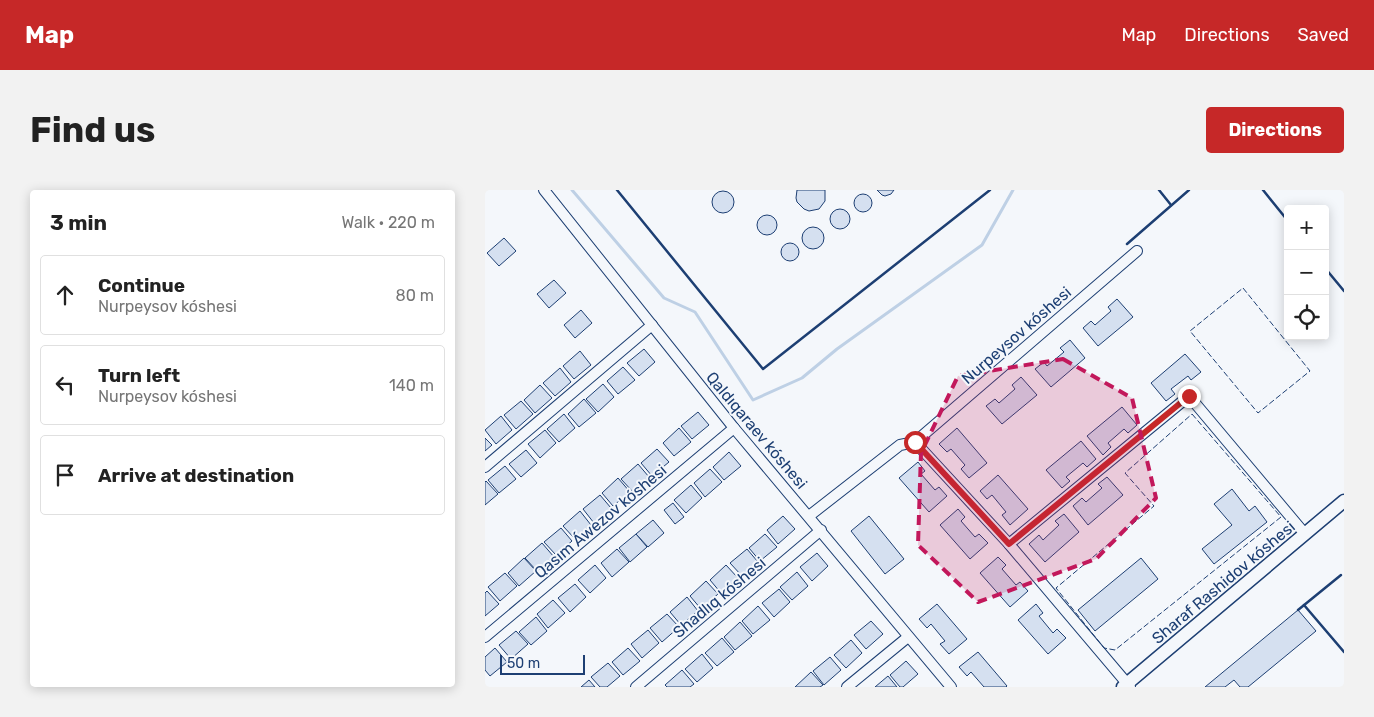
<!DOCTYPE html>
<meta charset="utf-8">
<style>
body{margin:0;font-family:Rubik,sans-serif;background:#f2f2f2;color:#222}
.controls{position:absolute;right:15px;top:15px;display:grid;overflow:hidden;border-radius:5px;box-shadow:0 2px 12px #0003}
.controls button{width:45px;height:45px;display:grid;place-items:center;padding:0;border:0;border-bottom:1px solid #e0e0e0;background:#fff;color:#222;font:25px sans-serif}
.scale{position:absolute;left:15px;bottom:12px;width:85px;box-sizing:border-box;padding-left:5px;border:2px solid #1d3f73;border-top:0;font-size:14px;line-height:18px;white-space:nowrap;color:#1d3f73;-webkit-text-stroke:4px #f4f7fb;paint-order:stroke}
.stop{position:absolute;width:15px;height:15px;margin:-11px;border:4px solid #c62828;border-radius:50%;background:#fff}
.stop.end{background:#c62828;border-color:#fff;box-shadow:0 1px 5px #0008}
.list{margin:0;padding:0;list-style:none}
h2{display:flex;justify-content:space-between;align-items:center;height:65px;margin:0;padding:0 20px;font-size:21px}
h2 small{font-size:16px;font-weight:400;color:#767676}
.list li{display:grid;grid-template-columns:32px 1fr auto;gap:15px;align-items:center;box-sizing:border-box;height:80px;margin:0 10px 10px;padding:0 10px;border:1px solid #e0e0e0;border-radius:5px}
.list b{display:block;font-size:19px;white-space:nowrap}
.list p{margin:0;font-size:16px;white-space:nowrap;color:#767676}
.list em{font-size:16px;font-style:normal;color:#767676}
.icon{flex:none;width:28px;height:28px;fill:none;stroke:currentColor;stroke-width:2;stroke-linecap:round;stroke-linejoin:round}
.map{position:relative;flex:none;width:859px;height:497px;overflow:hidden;border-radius:5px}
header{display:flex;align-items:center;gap:30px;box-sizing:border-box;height:70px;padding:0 25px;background:#c62828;color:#fff}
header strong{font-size:24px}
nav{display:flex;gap:28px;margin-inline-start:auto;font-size:18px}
.intro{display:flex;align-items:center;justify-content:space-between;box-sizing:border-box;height:120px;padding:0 30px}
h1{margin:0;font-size:35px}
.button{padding:12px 22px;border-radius:5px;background:#c62828;color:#fff;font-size:18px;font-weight:700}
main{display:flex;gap:30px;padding:0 30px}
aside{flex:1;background:#fff;border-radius:5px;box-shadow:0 2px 12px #0003}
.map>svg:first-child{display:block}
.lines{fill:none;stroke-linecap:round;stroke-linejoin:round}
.stream{stroke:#bed0e5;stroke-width:3}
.building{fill:#d5e0f0;stroke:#1d3f73}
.minor-casing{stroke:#1d3f73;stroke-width:12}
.tertiary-casing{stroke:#1d3f73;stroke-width:15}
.minor{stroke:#f4f7fb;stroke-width:10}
.tertiary{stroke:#f4f7fb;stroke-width:12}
.fence{stroke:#1d3f73;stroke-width:1;stroke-dasharray:6 2.5;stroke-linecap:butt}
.wall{stroke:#1d3f73;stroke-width:2.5}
.route{stroke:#c62828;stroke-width:6}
.marked{fill:#c2185b;fill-opacity:0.2;stroke:#c2185b;stroke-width:4;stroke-dasharray:10 6;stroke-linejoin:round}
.labels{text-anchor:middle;stroke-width:4;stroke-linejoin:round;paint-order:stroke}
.street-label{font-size:16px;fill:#1d3f73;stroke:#f4f7fb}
</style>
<header>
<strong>Map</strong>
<nav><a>Map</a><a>Directions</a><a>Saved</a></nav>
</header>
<div class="intro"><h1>Find us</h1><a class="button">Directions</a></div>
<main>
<aside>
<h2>3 min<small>Walk · 220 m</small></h2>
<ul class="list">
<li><svg class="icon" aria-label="ahead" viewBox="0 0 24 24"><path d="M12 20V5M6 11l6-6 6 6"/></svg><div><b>Continue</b><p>Nurpeysov kóshesi</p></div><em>80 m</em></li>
<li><svg class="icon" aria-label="left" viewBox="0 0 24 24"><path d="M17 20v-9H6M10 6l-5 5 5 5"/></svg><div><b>Turn left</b><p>Nurpeysov kóshesi</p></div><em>140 m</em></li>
<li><svg class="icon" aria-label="arrive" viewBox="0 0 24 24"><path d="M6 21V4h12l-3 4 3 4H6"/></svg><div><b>Arrive at destination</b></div></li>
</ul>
</aside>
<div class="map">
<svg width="859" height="497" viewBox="0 0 859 497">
<rect width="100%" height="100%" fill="#f4f7fb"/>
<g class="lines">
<path class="stream" d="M87,0L179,108L210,122L268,210L317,188L352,159L497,55L528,0"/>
</g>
<g class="building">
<path d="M312,0H340V11L334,19L324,21L319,19L312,12L311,8Z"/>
<path d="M392,0H409L406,4L400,6L397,5Z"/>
<circle cx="238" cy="12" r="11"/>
<circle cx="378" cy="13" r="9"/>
<circle cx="355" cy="29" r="10"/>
<circle cx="282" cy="35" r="10"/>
<circle cx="328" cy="48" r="11"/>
<path d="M19,48L31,61L14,76L2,63Z"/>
<circle cx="305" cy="62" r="9"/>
<path d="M69,90L81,103L64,118L52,104Z"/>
<path d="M632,109L648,127L613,156L598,138L606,131L610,135L626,121L623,117Z"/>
<path d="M96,120L107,133L90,148L79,135Z"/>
<path d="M585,150L600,168L566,197L550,179L559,172L562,176L579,162L575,158Z"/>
<path d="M159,159L170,172L154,186L142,173Z"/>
<path d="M95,161L106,175L89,189L78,176Z"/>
<path d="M700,164L716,182L706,190L703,186L686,199L690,204L681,211L666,193Z"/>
<path d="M138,177L150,190L133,204L122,191Z"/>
<path d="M75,178L86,192L70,206L58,193Z"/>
<path d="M536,187L552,205L517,234L501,216L510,209L514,213L530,199L527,195Z"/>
<path d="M118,194L129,207L113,222L101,209Z"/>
<path d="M55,195L67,208L50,223L39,210Z"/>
<path d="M99,209L111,223L94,237L83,224Z"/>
<path d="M36,211L48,224L31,239L19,225Z"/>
<path d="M637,217L652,235L643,243L639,239L623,253L626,257L618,265L602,246Z"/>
<path d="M213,222L224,235L207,249L196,236Z"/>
<path d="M79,224L90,238L74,252L62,239Z"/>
<path d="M16,226L27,240L11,254L0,240Z"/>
<path d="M194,238L206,252L189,266L178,253Z"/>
<path d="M472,238L502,273L484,288L476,279L480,275L466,259L462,262L454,254Z"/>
<path d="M60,240L71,253L55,268L43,254Z"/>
<path d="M0,248L7,255L0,261Z"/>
<path d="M596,251L611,269L602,277L598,273L581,287L585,291L577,298L561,280Z"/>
<path d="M172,259L184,272L167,286L156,273Z"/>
<path d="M41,260L52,273L36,287L24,274Z"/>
<path d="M244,262L256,276L239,290L228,277Z"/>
<path d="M433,272L440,281L436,284L450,300L454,297L462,306L444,322L414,288Z"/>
<path d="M153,274L164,287L148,302L136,289Z"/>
<path d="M20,276L31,289L14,303L3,290Z"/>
<path d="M225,279L237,292L220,307L209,293Z"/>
<path d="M513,285L543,319L525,335L517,325L521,322L507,305L502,309L495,301Z"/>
<path d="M622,287L638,305L603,335L588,316L597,308L601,312L617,298L613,294Z"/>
<path d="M133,288L145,302L128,316L117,303Z"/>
<path d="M1,291L13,304L0,315V292Z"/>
<path d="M206,295L217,308L201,323L189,310Z"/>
<path d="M747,299L764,321L770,316L782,332L729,374L717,359L747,335L729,314Z"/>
<path d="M115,305L126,318L109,333L98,319Z"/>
<path d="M188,313L199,327L190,334L179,320Z"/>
<path d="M473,319L480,327L476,331L490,347L494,344L503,353L485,369L455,335Z"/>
<path d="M95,321L106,335L90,349L78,336Z"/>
<path d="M579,324L594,342L560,372L544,354L554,345L558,350L574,335L570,331Z"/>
<path d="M298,326L310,339L293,354L282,340Z"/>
<path d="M384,326L419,369L400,384L366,341Z"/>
<path d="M168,330L179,343L163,357L151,344Z"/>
<path d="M76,338L87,351L71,365L59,352Z"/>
<path d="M151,344L162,357L145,372L134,358Z"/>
<path d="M280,344L292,357L275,371L264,358Z"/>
<path d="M57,353L69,367L52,381L40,368Z"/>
<path d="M132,359L144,372L127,387L116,373Z"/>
<path d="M262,359L273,372L257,386L245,373Z"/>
<path d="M332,363L343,376L327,391L315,377Z"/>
<path d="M513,367L521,375L517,379L531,395L535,392L543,401L525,417L495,383Z"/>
<path d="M39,368L51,381L34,396L23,383Z"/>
<path d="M656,368L673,389L610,441L593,420Z"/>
<path d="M110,375L121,388L105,403L93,390Z"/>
<path d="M241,375L253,388L236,403L225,390Z"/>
<path d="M312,382L323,396L307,410L295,397Z"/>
<path d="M20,383L32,396L15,411L3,397Z"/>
<path d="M221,391L233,404L216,419L205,406Z"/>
<path d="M90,394L101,407L85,422L73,408Z"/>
<path d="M294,399L305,412L289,427L277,413Z"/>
<path d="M2,401L14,414L0,426V403Z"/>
<path d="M202,407L213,421L196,435L185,422Z"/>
<path d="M68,410L80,423L63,438L52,424Z"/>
<path d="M452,414L482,449L464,464L455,454L460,451L446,434L442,438L434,429Z"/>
<path d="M551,414L558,423L554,426L568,443L572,439L581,448L563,464L533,430Z"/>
<path d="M273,416L285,430L268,444L257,431Z"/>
<path d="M813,420L831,441L763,497H755L749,490L740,497H720Z"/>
<path d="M182,424L194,437L177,452L165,438Z"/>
<path d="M51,427L62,441L46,455L34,442Z"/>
<path d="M386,431L398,444L381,459L369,445Z"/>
<path d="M255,432L267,446L250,460L239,447Z"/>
<path d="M163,440L174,453L157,468L146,454Z"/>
<path d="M31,441L43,454L26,469L14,455Z"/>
<path d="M237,448L249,462L232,476L220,463Z"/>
<path d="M366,450L377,463L361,478L349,465Z"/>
<path d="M10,458L22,472L5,486L0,480V467Z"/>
<path d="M143,458L155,471L138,485L127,472Z"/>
<path d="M493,462L522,496L521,497H499L486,482L482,486L474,477Z"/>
<path d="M217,464L228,478L212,492L200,479Z"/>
<path d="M345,467L356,480L339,495L328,481Z"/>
<path d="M421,471L433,484L418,497H415L405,485Z"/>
<path d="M123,473L135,486L122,497H115L106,487Z"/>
<path d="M197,480L209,494L205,497H182L180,495Z"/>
<path d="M326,482L338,495L335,497H310Z"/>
<path d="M403,486L412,497H390Z"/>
<path d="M104,490L110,497H96Z"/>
</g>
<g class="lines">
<g class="minor-casing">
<g id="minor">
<path d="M59,0L249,238L466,497"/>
<path d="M430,252L524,354L645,497"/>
<path d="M0,277L167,135"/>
<path d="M324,326L415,255L430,252L652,61"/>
<path d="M524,354L704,206L820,344"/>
<path d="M0,447L249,238"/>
<path d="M151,497L336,340"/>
<path d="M362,497L423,447"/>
</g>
</g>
<g class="tertiary-casing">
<path id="tertiary" d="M638,497L859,311"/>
</g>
<use href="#minor" class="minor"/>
<use href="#tertiary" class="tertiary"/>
<g class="fence">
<path d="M758,98L825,181L773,223L705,141Z"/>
<path d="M707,224L796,327L630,460L619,458L571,398L669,316L640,283Z"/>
</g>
<g class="wall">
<path d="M132,0L278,179L505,0"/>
<path d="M674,0L686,15"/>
<path d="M778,0L803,31"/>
<path d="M642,54L704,0"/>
<path d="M840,78L859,101"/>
<path d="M819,415L859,462"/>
<path d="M813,420L856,385"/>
</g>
</g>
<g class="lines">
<path class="route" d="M430,252L524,354L704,206"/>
</g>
<path class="marked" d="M578,169L647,208L671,308L611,369L493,412L433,355L436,263L473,186Z"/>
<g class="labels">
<g class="street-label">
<text transform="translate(531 145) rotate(-41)" y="6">Nurpeysov kóshesi</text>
<text transform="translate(272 240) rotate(50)" y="6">Qaldıqaraev kóshesi</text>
<text transform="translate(115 331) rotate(-40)" y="6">Qasım Áwezov kóshesi</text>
<text transform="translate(738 392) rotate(-40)" y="6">Sharaf Rashidov kóshesi</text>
<text transform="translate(234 407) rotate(-40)" y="6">Shadlıq kóshesi</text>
</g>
</g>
</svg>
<div class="controls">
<button>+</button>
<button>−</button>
<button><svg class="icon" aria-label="locate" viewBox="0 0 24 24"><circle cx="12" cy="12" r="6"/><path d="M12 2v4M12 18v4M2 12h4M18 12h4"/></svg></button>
</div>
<div class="scale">50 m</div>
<div class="stop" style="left:430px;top:252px"></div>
<div class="stop end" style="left:704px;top:206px"></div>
</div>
</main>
